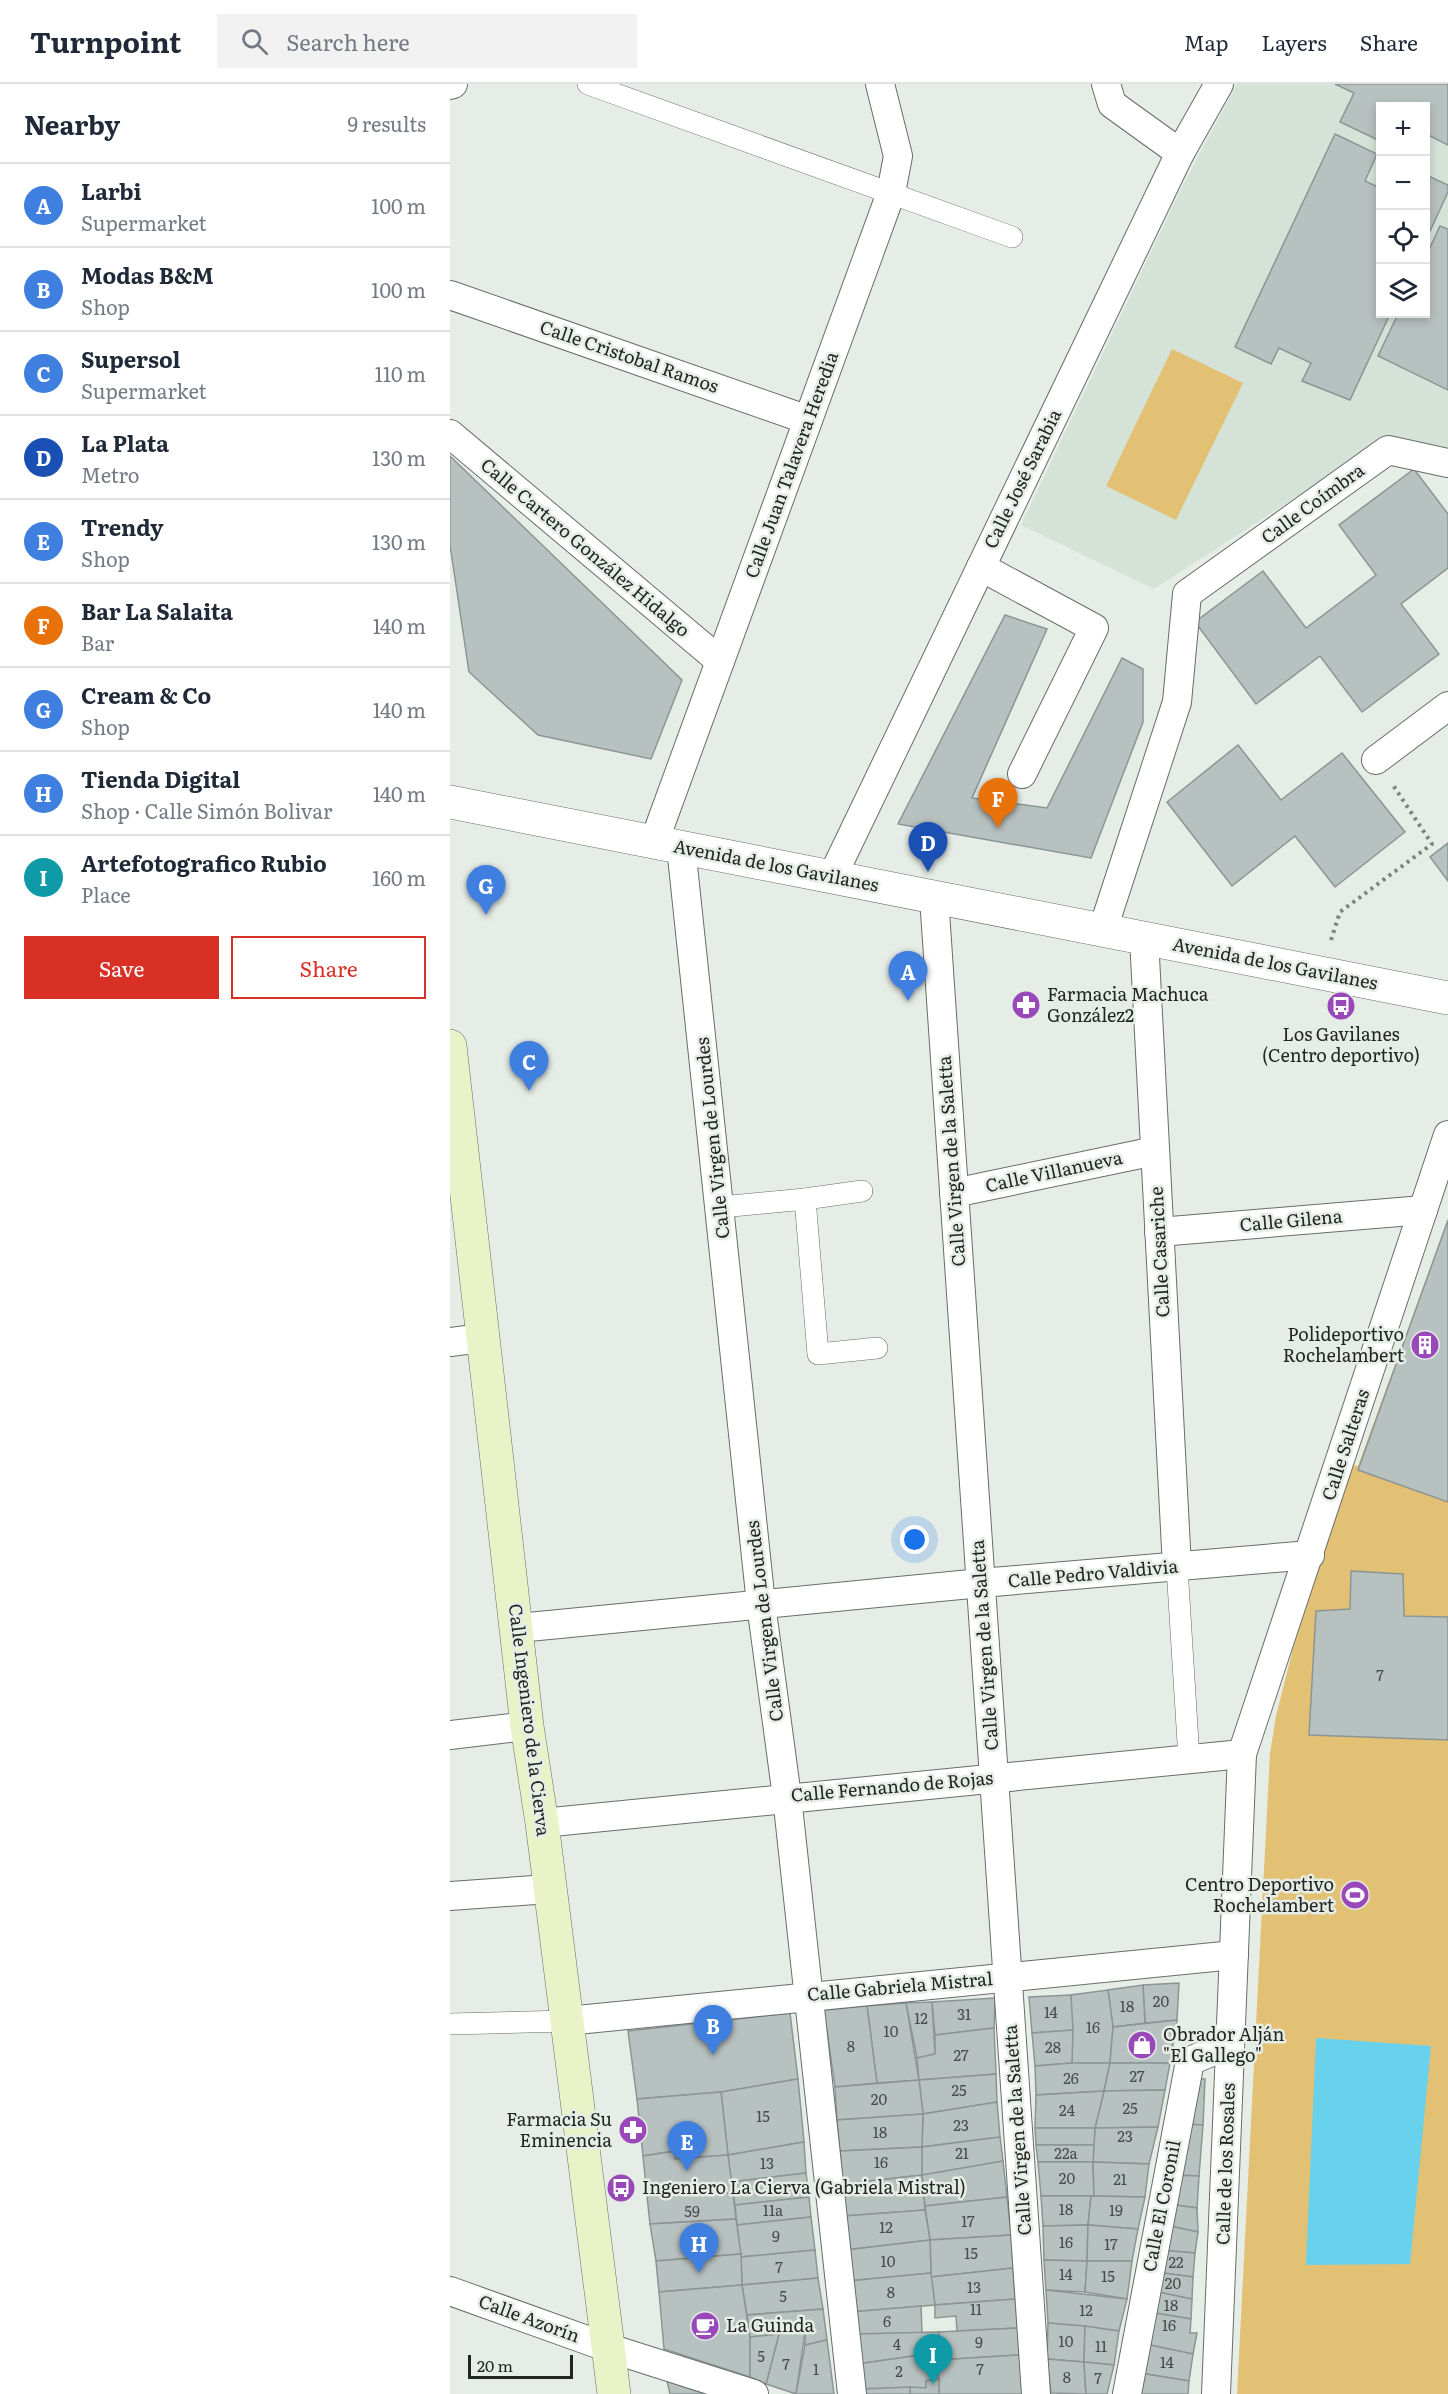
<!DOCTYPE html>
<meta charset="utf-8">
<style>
body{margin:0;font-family:Literata,serif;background:#f2f2f3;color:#1f2937}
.controls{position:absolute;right:18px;top:18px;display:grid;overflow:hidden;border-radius:0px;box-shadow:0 3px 9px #0003}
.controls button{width:54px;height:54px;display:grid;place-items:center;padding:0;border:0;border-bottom:2px solid #e0e1e3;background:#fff;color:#1f2937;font:30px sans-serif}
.scale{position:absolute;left:18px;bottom:15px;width:105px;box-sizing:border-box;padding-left:6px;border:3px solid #232523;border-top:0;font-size:16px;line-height:21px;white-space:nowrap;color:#232523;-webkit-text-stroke:4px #e6ede7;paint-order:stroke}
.you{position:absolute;left:465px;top:1456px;width:21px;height:21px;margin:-15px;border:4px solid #fff;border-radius:50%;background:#1a73e8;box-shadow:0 0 0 9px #1a73e833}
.badge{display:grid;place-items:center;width:39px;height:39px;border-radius:50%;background:#d93025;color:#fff;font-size:20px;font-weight:700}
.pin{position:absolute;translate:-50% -50px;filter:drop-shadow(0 2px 3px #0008)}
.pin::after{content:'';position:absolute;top:32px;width:21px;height:18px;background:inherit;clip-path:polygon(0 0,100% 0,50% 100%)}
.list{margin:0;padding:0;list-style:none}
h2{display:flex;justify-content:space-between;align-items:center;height:78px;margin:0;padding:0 24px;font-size:26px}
h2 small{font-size:20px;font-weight:400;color:#747a83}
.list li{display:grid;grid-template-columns:39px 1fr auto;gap:18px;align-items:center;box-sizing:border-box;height:84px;padding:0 24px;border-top:2px solid #e0e1e3}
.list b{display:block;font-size:22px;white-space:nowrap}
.list p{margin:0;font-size:20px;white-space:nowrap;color:#747a83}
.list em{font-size:20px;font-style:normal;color:#747a83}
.actions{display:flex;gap:12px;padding:18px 24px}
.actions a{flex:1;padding:14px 0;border:2px solid #d93025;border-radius:0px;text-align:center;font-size:21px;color:#d93025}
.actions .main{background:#d93025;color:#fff}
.icon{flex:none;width:33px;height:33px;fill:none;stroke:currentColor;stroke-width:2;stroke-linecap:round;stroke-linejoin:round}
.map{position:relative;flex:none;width:998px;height:2310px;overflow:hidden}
header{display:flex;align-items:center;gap:36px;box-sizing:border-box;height:84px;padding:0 30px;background:#fff;border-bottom:2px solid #e0e1e3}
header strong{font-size:28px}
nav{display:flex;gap:33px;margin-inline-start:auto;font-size:21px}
.search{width:420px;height:54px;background:#f2f2f3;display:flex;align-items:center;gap:15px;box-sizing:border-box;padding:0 21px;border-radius:0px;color:#747a83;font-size:22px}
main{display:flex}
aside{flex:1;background:#fff}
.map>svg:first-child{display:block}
.built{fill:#d4e2d7;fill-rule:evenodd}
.green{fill:#e2c175}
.water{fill:#68d1ec}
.building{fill:#b7c1bf;stroke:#8c9594;stroke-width:1.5}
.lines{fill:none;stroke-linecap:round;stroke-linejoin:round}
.pedestrian-casing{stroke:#676e69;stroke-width:22}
.minor-casing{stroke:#676e69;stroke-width:30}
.tertiary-casing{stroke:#676e69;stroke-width:34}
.secondary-casing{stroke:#676e69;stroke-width:34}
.path{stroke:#7e827e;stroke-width:4;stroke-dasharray:3 4.5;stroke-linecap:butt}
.pedestrian{stroke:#fff;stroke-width:21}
.minor{stroke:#fff;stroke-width:28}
.tertiary{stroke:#fff;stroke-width:33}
.secondary{stroke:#eaf2c8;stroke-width:33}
.labels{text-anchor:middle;stroke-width:5;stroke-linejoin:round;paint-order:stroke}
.number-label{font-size:15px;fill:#484c4a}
.street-label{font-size:18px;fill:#232523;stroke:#e6ede7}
.poi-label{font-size:18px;fill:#232523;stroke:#e6ede7;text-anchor:start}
</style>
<header>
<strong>Turnpoint</strong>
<div class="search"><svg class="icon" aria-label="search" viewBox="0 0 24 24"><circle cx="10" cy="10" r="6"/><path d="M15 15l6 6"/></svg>Search here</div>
<nav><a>Map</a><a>Layers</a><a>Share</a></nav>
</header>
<main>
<aside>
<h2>Nearby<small>9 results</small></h2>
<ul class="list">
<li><span class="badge" style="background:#3f7fe0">A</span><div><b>Larbi</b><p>Supermarket</p></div><em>100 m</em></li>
<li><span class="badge" style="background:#3f7fe0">B</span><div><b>Modas B&amp;M</b><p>Shop</p></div><em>100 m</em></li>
<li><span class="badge" style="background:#3f7fe0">C</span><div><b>Supersol</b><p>Supermarket</p></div><em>110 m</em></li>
<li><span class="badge" style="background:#1a4fb4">D</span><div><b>La Plata</b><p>Metro</p></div><em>130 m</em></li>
<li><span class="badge" style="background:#3f7fe0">E</span><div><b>Trendy</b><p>Shop</p></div><em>130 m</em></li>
<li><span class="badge" style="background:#e8710a">F</span><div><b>Bar La Salaita</b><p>Bar</p></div><em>140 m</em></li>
<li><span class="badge" style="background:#3f7fe0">G</span><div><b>Cream &amp; Co</b><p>Shop</p></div><em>140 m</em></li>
<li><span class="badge" style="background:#3f7fe0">H</span><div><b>Tienda Digital</b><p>Shop · Calle Simón Bolivar</p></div><em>140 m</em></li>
<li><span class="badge" style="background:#0f9aa8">I</span><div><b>Artefotografico Rubio</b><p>Place</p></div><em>160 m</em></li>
</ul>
<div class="actions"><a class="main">Save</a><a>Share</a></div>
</aside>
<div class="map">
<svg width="998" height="2310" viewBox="0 0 998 2310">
<rect width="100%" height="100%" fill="#e6ede7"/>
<path class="built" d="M787,0H998V375L931,358L704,505L571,441L733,101ZM930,22H976V230H930Z"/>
<g class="green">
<path d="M722,265L793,299L726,436L656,402Z"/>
<path d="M998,1135V2310H787L820,1669L826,1632L854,1521L904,1381L908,1382Z"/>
</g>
<path class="water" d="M866,1954L981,1962L960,2180L856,2181Z"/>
<g class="building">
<path d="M885,0H998V61L976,50V22H930V57L890,38L904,9Z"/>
<path d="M885,50L927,70L915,97L930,104V230H940L900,316L852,297L861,279L829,264L821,280L785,263Z"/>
<path d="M976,91L998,101V108L976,156Z"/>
<path d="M990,142L998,145V306L928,272L948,230H976V172Z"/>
<path d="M0,372L232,596L201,675L88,651L19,588L0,461Z"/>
<path d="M964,385L998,430V484L951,520L989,570L912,628L870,572L806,620L745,538L813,487L856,544L926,491L889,441Z"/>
<path d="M555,531L597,545L522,714L597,724L672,574L693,585V638L641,774L448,740Z"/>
<path d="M788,661L831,716L892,669L955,748L885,803L845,752L782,802L717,718Z"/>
<path d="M998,759V797L980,773Z"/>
<path d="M998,1136V1418L908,1386Z"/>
<path d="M901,1487L953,1490L954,1532L998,1533V1656L859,1651L866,1527L900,1525Z"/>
<path d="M729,1899L727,1936L695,1939L693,1901Z"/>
<path d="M693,1901L695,1939L663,1943L658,1906Z"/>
<path d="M658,1906L663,1943L660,1979H622L621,1911Z"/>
<path d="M621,1911L623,1946L582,1949L579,1913Z"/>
<path d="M545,1914L544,1944L485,1951L482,1918Z"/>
<path d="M482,1918L485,1970L467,1974L456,1919Z"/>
<path d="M456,1919L469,1996L427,1999L417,1922Z"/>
<path d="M417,1922L427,1999L385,2003L374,1926Z"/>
<path d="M340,1929L348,1995L271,2008L187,2015L178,1947Z"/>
<path d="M727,1936L720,1979H660L663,1943Z"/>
<path d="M544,1944L546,1990L469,1996L467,1974L485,1970V1951Z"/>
<path d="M623,1946L622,1979L585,1982L582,1949Z"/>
<path d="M622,1979H660L654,2007L586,2011L585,1982Z"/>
<path d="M660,1979H720L715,2006L654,2007Z"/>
<path d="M546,1990L547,2018L473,2030L469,1996Z"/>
<path d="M743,1994L755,1995L753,2041L736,2040Z"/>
<path d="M348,1995L354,2058L278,2071L271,2008Z"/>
<path d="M469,1996L473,2030L387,2036L385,2003Z"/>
<path d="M715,2006L708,2043L645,2044L654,2007Z"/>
<path d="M654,2007L645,2044H585L586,2011Z"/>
<path d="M271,2008L278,2071L225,2075V2067L193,2072L187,2015Z"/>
<path d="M547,2018L550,2053L472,2063L473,2030Z"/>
<path d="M473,2030L472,2063L390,2067L387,2036Z"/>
<path d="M736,2040L753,2041L749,2092L725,2091Z"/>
<path d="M708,2043L699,2080L643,2078L645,2044Z"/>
<path d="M585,2044H645L644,2061H586Z"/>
<path d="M550,2053L553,2077L472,2091V2063Z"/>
<path d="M354,2058L356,2089L281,2098L278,2071Z"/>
<path d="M586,2061H644L643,2078H588Z"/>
<path d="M472,2063V2091L393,2100L390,2067Z"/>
<path d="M225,2067V2075L278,2071L283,2109L197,2112L193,2072Z"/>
<path d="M553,2077L557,2113L475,2122L472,2091Z"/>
<path d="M588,2078H643L644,2112H591Z"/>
<path d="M643,2078L699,2080L695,2113L644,2112Z"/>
<path d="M356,2089L359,2113L285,2121L281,2098Z"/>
<path d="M472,2091L475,2126L394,2132L393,2100Z"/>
<path d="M725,2091L749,2092L747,2124L719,2120Z"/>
<path d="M283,2109L286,2135L200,2140L197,2112Z"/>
<path d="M591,2112H641L638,2141L593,2142Z"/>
<path d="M641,2112L695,2113L688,2145L638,2141Z"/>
<path d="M359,2113L361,2133L287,2141L285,2121Z"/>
<path d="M557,2113L561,2151L480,2156L475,2122Z"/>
<path d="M719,2120L747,2124L748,2148L715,2141Z"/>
<path d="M475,2126L480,2156L396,2166L394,2132Z"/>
<path d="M361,2133L365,2166L291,2173L287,2141Z"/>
<path d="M286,2135L291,2170L206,2177L200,2140Z"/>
<path d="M638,2141L637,2177L594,2176L593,2142Z"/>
<path d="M638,2141L688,2145L682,2177H637Z"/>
<path d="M715,2141L748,2148L745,2169L710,2166Z"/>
<path d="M561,2151L563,2184L481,2193L480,2156Z"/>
<path d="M480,2156L481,2189L398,2197L396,2166Z"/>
<path d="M365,2166L368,2194L292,2201L291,2173Z"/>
<path d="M710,2166L745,2169L743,2193L706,2188Z"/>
<path d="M291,2170L292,2201L209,2208L206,2177Z"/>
<path d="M594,2176L637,2177L635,2208L596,2206Z"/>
<path d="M637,2177H682L677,2215L635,2208Z"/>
<path d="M563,2184L565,2215L485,2221L481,2193Z"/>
<path d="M706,2188L743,2193L742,2215L703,2207Z"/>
<path d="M481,2189L485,2221L400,2228L398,2197Z"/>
<path d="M368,2194L373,2225L297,2231L292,2201Z"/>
<path d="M292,2201L300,2253V2293L214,2265L209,2208Z"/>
<path d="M596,2206L677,2215L669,2247L598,2239Z"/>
<path d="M703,2207L742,2215L741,2235L699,2228Z"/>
<path d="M565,2215L568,2244L507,2247L506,2232L485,2234V2221Z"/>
<path d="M471,2222L472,2249L405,2250L400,2228Z"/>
<path d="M373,2225L377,2256L355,2261V2248L300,2253L297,2231Z"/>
<path d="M699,2228L741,2235L740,2249H747L743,2270L695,2260Z"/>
<path d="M598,2239L635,2242L634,2278L597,2275Z"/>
<path d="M635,2242L669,2247L664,2281L634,2278Z"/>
<path d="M568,2244L569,2271L488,2276L489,2248Z"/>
<path d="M355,2248L346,2310L316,2300L329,2250Z"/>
<path d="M489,2248V2272L470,2271L408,2280L405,2250Z"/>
<path d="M329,2250L316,2300L300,2293V2253Z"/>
<path d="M377,2256L384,2310H346L355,2261Z"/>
<path d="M695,2260L743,2270L739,2297L690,2289Z"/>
<path d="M470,2271L489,2272V2295L476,2297V2304L411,2305L408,2280Z"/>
<path d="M569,2271L574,2310H489L488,2276Z"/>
<path d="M597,2275L634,2278L636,2310L601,2309Z"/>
<path d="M634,2278L664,2281L657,2310H636Z"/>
<path d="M690,2289L739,2297L738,2310H687Z"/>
<path d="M489,2295V2310H460V2303L476,2304V2297Z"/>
<path d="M217,2297L255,2310H220Z"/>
<path d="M460,2303V2310H412L411,2305Z"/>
</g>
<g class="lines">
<g class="pedestrian-casing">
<g id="pedestrian">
<path d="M138,0L562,153"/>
<path d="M355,1115L412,1107"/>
<path d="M271,1123L355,1115L368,1270L427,1264"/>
<path d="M727,1483L739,1675"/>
<path d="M0,1940L117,1937"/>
</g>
</g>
<g class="minor-casing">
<g id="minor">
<path d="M656,0L662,20L730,69"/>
<path d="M0,1L3,0"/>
<path d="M0,211L358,336"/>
<path d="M0,350L270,577"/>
<path d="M531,483L644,544L572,690"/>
<path d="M926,676L998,622"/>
<path d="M204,758L441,109L448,72L430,0"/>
<path d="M231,763L311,1520L337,1713L402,2310"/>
<path d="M382,793L730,69L769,0"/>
<path d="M484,813L586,2310"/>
<path d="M653,845L727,618L737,510L938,366L998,379"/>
<path d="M694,854L727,1483"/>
<path d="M504,1109L705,1067"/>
<path d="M709,1148L973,1126"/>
<path d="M0,1258L31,1254"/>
<path d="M68,1544L531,1499L860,1471"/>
<path d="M0,1651L77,1642"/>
<path d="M92,1739L792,1670"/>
<path d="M0,1812L99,1805"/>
<path d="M117,1937L784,1871"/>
<path d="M0,2207L159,2264L304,2310"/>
<path d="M677,2310L740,1977L780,1960"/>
<path d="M766,2310L792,1670L998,1051"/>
</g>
</g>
<g class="tertiary-casing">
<path id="tertiary" d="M0,718L998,914"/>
</g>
<g class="secondary-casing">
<path id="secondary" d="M0,962L77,1642L92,1739L164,2310"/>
</g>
<path class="path" d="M881,856L890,828L982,760L943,701"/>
<use href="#pedestrian" class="pedestrian"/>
<use href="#minor" class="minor"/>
<use href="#tertiary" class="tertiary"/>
<use href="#secondary" class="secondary"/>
</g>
<defs>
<g id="pharmacy-disc" transform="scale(1.5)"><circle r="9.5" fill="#9848b8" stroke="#e6ede7"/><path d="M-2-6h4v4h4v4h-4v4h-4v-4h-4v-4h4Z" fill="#fff"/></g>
<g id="bus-disc" transform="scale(1.5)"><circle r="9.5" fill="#9848b8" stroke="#e6ede7"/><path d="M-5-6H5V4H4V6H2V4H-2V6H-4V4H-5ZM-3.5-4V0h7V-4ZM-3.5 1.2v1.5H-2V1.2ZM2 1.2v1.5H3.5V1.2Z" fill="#fff"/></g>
<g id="building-disc" transform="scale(1.5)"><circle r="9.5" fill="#9848b8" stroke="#e6ede7"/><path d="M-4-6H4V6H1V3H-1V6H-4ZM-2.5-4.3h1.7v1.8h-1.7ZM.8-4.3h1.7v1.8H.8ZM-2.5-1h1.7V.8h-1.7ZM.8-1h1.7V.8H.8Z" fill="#fff"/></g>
<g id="stadium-disc" transform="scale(1.5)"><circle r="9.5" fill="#9848b8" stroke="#e6ede7"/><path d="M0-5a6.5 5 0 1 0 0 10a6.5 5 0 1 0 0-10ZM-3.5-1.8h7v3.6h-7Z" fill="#fff"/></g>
<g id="shop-disc" transform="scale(1.5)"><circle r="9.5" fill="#9848b8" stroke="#e6ede7"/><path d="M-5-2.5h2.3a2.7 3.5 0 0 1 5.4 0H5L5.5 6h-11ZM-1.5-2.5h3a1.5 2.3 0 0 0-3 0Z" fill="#fff"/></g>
<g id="cafe-disc" transform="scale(1.5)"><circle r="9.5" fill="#9848b8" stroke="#e6ede7"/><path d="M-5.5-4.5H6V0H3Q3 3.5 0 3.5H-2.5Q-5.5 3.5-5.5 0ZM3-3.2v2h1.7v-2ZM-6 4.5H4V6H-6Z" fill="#fff"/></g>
</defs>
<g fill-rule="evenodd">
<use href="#pharmacy-disc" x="576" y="921"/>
<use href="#bus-disc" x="891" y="922"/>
<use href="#building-disc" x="975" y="1261"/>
<use href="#stadium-disc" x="905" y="1811"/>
<use href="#shop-disc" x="692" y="1961"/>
<use href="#pharmacy-disc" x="183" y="2046"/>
<use href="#bus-disc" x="171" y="2104"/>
<use href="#cafe-disc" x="255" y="2242"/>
</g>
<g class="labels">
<g class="number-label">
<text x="930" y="1597">7</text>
<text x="711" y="1923">20</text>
<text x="677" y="1928">18</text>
<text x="601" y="1934">14</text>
<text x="514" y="1936">31</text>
<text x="471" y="1940">12</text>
<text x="643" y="1949">16</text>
<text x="441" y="1953">10</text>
<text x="401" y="1968">8</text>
<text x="603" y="1969">28</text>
<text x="511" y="1977">27</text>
<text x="687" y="1998">27</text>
<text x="621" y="2000">26</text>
<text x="509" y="2012">25</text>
<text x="429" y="2021">20</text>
<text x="680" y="2030">25</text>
<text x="617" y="2032">24</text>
<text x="313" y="2038">15</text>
<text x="511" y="2047">23</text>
<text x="430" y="2054">18</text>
<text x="675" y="2058">23</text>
<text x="512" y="2075">21</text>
<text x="616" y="2075">22a</text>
<text x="431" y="2084">16</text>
<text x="317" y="2085">13</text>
<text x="617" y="2100">20</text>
<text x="670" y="2101">21</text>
<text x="616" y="2131">18</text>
<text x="323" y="2132">11a</text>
<text x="666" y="2132">19</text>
<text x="242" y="2133">59</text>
<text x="518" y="2143">17</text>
<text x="436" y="2149">12</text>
<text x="326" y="2158">9</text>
<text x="616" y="2164">16</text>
<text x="661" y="2166">17</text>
<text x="521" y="2175">15</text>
<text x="438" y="2183">10</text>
<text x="726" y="2184">22</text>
<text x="329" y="2189">7</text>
<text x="616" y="2196">14</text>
<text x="658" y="2198">15</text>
<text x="723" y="2205">20</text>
<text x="524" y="2209">13</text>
<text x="441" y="2214">8</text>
<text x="333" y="2218">5</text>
<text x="721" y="2227">18</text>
<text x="526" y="2231">11</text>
<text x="636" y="2232">12</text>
<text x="437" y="2243">6</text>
<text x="719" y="2247">16</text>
<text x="616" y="2263">10</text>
<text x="529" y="2264">9</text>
<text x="447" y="2266">4</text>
<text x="651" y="2268">11</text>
<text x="311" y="2278">5</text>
<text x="717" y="2284">14</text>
<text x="336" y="2286">7</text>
<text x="366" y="2291">1</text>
<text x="530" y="2291">7</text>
<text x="449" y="2293">2</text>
<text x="617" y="2299">8</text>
<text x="648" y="2300">7</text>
</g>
<g class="street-label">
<text transform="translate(179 273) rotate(19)" y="6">Calle Cristobal Ramos</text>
<text transform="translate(342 381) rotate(-70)" y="6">Calle Juan Talavera Heredia</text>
<text transform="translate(573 395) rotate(-64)" y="6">Calle José Sarabia</text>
<text transform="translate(863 420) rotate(-36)" y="6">Calle Coímbra</text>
<text transform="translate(135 464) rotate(40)" y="6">Calle Cartero González Hidalgo</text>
<text transform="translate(326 782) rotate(11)" y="6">Avenida de los Gavilanes</text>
<text transform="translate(825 880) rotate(11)" y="6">Avenida de los Gavilanes</text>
<text transform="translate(263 1054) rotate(-96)" y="6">Calle Virgen de Lourdes</text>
<text transform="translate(502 1077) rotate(-94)" y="6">Calle Virgen de la Saletta</text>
<text transform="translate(604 1088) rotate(-12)" y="6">Calle Villanueva</text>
<text transform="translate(841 1137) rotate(-5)" y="6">Calle Gilena</text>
<text transform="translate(710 1168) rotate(-93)" y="6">Calle Casariche</text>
<text transform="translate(896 1361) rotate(-72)" y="6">Calle Salteras</text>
<text transform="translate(643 1490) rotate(-5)" y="6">Calle Pedro Valdivia</text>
<text transform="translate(315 1537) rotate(-97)" y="6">Calle Virgen de Lourdes</text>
<text transform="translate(535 1561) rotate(-94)" y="6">Calle Virgen de la Saletta</text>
<text transform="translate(79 1636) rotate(83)" y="6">Calle Ingeniero de la Cierva</text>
<text transform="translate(442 1703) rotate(-5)" y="6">Calle Fernando de Rojas</text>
<text transform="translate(450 1903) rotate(-5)" y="6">Calle Gabriela Mistral</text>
<text transform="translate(568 2046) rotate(-94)" y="6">Calle Virgen de la Saletta</text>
<text transform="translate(776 2080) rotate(-88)" y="6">Calle de los Rosales</text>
<text transform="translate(712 2122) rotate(-79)" y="6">Calle El Coronil</text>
<text transform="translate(79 2235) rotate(20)" y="6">Calle Azorín</text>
</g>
<g class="poi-label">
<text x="597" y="917">Farmacia Machuca<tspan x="597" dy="21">González2</tspan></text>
<text x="891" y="957" text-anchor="middle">Los Gavilanes<tspan x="891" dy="21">(Centro deportivo)</tspan></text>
<text x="954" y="1257" text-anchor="end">Polideportivo<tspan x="954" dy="21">Rochelambert</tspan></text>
<text x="884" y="1807" text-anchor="end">Centro Deportivo<tspan x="884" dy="21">Rochelambert</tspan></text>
<text x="713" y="1957">Obrador Alján<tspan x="713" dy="21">"El Gallego"</tspan></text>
<text x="162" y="2042" text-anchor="end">Farmacia Su<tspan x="162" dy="21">Eminencia</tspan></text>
<text x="192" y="2110">Ingeniero La Cierva (Gabriela Mistral)</text>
<text x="276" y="2248">La Guinda</text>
</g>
</g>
</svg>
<div class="controls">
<button>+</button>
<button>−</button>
<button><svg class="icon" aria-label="locate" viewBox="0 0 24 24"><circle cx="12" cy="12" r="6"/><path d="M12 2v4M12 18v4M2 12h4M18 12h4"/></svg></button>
<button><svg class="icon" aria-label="layers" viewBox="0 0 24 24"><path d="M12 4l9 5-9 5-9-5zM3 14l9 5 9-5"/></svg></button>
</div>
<div class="scale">20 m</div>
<div class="you"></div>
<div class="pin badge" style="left:458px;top:917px;background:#3f7fe0">A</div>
<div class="pin badge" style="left:263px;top:1971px;background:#3f7fe0">B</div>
<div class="pin badge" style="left:79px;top:1007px;background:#3f7fe0">C</div>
<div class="pin badge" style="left:478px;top:788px;background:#1a4fb4">D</div>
<div class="pin badge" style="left:237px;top:2087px;background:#3f7fe0">E</div>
<div class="pin badge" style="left:548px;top:744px;background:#e8710a">F</div>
<div class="pin badge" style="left:36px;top:831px;background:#3f7fe0">G</div>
<div class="pin badge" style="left:249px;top:2189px;background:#3f7fe0">H</div>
<div class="pin badge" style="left:483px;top:2300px;background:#0f9aa8">I</div>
</div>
</main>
